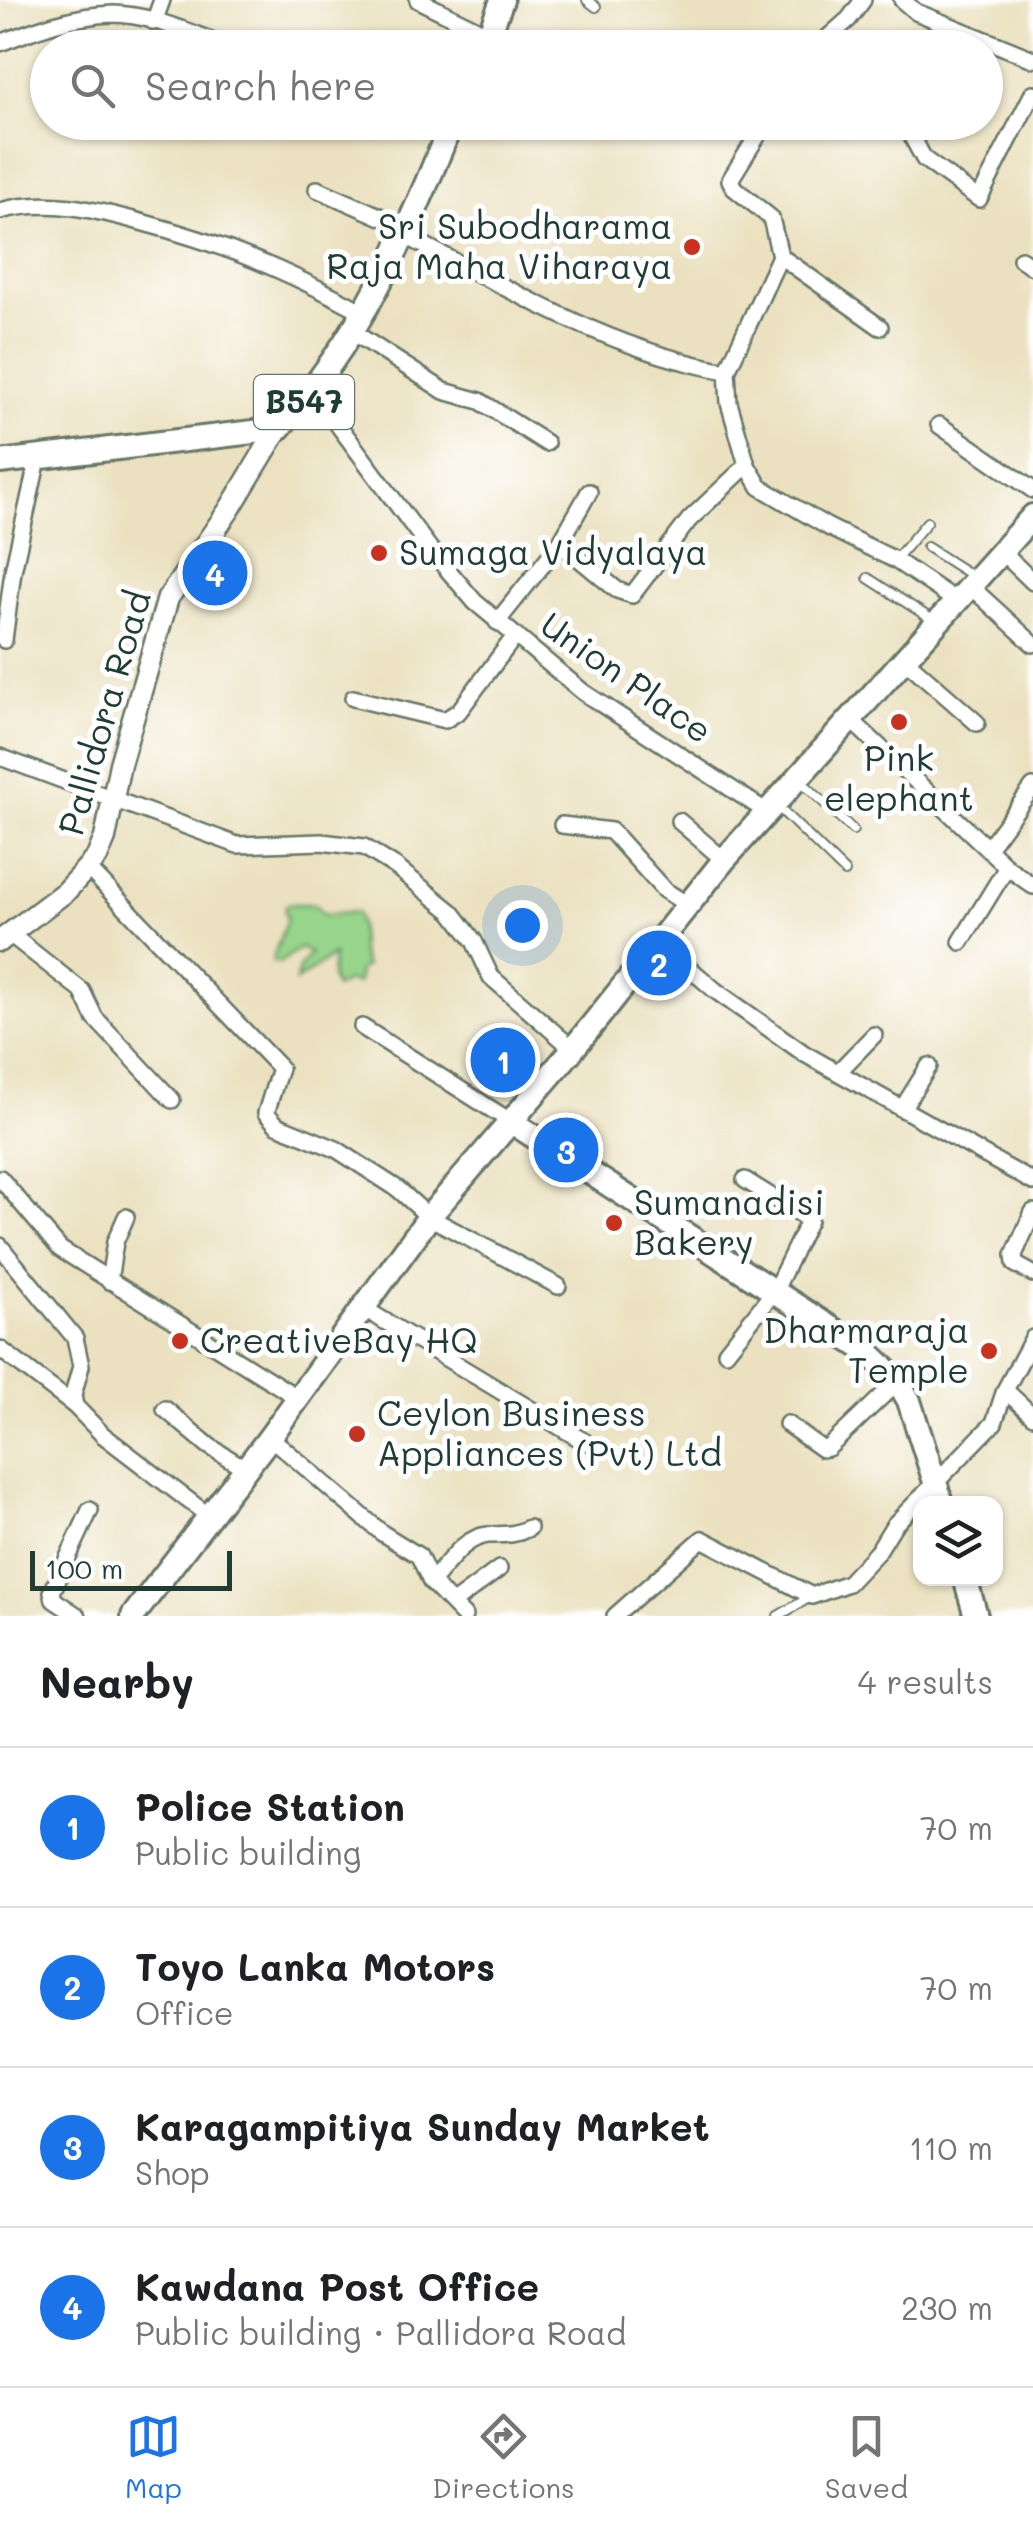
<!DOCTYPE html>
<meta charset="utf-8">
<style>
body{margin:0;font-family:Mali,sans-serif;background:#f2f2f2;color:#202124}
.controls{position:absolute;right:30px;bottom:30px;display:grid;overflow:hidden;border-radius:20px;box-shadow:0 2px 8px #0004}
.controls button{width:90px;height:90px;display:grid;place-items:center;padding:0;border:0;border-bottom:2px solid #e0e0e0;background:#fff;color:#202124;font:50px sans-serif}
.scale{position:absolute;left:30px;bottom:25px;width:202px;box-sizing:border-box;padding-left:10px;border:5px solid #1f3d34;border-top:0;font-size:28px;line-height:35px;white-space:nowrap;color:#1f3d34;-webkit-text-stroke:8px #fff;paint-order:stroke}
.you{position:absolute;left:522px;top:925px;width:35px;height:35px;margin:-25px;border:8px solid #fff;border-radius:50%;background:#1a73e8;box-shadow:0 0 0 15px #1a73e833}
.badge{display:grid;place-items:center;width:65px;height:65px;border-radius:50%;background:#1a73e8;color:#fff;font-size:32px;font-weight:700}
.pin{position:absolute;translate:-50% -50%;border:5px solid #fff;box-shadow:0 2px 10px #0006}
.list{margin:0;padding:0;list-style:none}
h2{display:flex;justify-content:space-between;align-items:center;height:130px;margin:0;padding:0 40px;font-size:42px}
h2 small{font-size:32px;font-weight:400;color:#757577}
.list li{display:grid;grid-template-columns:65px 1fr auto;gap:30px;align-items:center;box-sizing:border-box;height:160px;padding:0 40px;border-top:2px solid #e0e0e0}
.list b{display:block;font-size:38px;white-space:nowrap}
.list p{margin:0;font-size:32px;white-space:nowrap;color:#757577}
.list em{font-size:32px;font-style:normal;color:#757577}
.icon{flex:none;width:55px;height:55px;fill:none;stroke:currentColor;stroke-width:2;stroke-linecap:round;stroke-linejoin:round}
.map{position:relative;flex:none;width:1033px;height:1616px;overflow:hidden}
.search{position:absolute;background:#fff;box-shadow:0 2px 8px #0004;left:30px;right:30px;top:30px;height:110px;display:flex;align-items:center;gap:25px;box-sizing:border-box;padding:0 35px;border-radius:55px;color:#757577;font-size:38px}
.sheet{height:770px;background:#fff}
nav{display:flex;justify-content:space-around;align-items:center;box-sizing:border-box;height:140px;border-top:2px solid #e0e0e0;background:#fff;font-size:28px;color:#757577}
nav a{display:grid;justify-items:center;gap:5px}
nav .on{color:#1a73e8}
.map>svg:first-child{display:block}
.green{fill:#96d58b;stroke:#5a8960;stroke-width:2.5}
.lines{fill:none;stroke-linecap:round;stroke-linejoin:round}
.lane-casing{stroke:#667665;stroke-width:12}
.street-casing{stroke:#667665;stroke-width:20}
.secondary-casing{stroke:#667665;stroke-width:25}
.primary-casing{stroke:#667665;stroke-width:28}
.lane{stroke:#fff;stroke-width:8}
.street{stroke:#fff;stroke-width:15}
.secondary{stroke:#fff;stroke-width:20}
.primary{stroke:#fff;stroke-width:22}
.poi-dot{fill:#c8321e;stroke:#fff;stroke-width:4}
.labels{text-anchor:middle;stroke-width:10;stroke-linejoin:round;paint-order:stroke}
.shield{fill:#fff;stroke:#627771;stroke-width:2.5}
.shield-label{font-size:32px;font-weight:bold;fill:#1f3d34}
.poi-label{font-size:35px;fill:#1f3d34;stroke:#fff;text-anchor:start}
.street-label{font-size:35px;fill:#1f3d34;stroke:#fff}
</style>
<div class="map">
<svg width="1033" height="1616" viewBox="0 0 1033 1616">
<rect width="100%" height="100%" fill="#fff"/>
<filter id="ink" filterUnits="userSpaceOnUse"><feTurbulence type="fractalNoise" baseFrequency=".01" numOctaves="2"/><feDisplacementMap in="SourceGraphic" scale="20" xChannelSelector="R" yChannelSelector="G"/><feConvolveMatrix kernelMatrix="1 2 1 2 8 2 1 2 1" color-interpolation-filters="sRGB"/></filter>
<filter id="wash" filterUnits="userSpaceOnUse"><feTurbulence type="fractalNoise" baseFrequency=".0048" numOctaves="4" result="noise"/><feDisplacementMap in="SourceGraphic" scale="40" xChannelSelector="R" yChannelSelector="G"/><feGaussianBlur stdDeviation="2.25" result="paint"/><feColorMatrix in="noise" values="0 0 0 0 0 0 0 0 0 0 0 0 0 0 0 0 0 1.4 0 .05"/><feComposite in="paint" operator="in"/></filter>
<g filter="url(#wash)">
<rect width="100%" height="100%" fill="#ebe1c0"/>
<path class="green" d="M288,904H314L324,915L356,912C364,932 355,945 365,966L359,971L357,984L347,981L335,988L331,977L333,955L296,981L299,968L310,953L300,948L279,963L272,961L287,919L284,908Z"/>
</g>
<g filter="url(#ink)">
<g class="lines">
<g class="lane-casing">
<g id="lane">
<path d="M587,0L596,7"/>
<path d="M927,547L974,577"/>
<path d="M895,560L927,522"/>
<path d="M868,578L936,622"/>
<path d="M802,782L853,830"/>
<path d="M776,805L845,872"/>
<path d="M778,1616L812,1596"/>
</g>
</g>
<g class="street-casing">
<g id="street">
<path d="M418,0L489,35"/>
<path d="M902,0L916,12L1033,59"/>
<path d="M154,22L162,0"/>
<path d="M0,43C36,29 74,15 113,14C152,14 196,36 233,48"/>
<path d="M816,48L849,19L863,0"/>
<path d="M739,122L759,134"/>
<path d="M766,122L730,180L734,188L771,218L780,256L880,327"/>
<path d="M904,122L924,159L979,199L1033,93"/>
<path d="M317,189L409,229"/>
<path d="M0,211C46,198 92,209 137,221C224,244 286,270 365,313"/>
<path d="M406,236C508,288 613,352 727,371L729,403L747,465L760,487L828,527L895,560L956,601"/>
<path d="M1021,259L1033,267"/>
<path d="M353,332L444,391L480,401L546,443"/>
<path d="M727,371L780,256"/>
<path d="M313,391L430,549L475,602L583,692L767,812"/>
<path d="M939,425L1033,490"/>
<path d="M560,543L589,492"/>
<path d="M1002,552L1033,582"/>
<path d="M970,586L1033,644"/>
<path d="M497,622L560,543L617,590L632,595L689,520L747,465"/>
<path d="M4,640L13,571L38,459"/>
<path d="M903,658L977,723"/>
<path d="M353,698L445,720L459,711L515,636"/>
<path d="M850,719L1007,867L1033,886"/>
<path d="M0,757L237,845L321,842L364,847L396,867L452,912L474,941L491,977L573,1049"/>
<path d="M679,821L724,860"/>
<path d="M562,825L611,831L664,890L688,905"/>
<path d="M988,848L1033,787"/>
<path d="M88,868L280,1068L266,1113L277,1125L336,1149L398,1189L429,1217L558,1286"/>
<path d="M10,934L82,991L95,1018L172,1100"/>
<path d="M659,942L716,991L805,1054L1033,1182"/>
<path d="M961,942L1007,867"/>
<path d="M362,1027L510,1121"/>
<path d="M838,1072L874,1035"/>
<path d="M902,1109L929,1066"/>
<path d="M0,1178L60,1249L298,1398"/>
<path d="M1033,1212L1014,1255L1015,1264L1033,1274"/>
<path d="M0,1246L75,1338L81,1366L73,1395L75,1406L103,1435L210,1517"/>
<path d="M109,1281L115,1242L126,1217"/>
<path d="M363,1308L585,1442"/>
<path d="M0,1349L75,1406"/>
<path d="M726,1352L775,1290L809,1220L745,1180"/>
<path d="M1005,1390L1033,1416"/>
<path d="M165,1409L209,1446L246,1469"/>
<path d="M787,1424L822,1449L828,1448L898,1381"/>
<path d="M270,1437L382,1533L419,1556L431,1582L464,1616"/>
<path d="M431,1582C447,1565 463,1537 488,1535C505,1534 513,1536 529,1528"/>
<path d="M453,1603L499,1569"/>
<path d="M78,1616L54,1600L52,1592L90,1510"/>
<path d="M615,1616L702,1539L812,1596L848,1583L878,1551L894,1525L994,1423L1005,1390L1033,1338"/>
</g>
</g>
<g class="secondary-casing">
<path id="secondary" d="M0,941L65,892L97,857L105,838L120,764L168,598L229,510L278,429"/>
</g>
<g class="primary-casing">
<g id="primary">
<path d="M484,48L502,0"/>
<path d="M0,462L278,429C362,338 406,235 452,122"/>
<path d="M510,1121L868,1352L898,1381L909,1401L942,1504"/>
<path d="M965,1578L976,1616"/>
<path d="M133,1616L270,1437L429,1217L573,1049L724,860L1033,516"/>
</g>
</g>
<use href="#lane" class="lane"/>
<use href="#street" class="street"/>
<use href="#secondary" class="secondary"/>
<use href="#primary" class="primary"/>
</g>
</g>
<g class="poi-dot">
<circle cx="692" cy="247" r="10"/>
<circle cx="379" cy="553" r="10"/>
<circle cx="899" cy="722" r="10"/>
<circle cx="614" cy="1223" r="10"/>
<circle cx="180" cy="1341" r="10"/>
<circle cx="989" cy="1351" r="10"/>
<circle cx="357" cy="1434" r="10"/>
</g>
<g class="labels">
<rect class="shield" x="254" y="375" width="100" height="54" rx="8"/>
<g class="shield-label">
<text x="304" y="413">B547</text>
</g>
<g class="poi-label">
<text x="672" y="239" text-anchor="end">Sri Subodharama<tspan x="672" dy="40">Raja Maha Viharaya</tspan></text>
<text x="399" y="565">Sumaga Vidyalaya</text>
<text x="899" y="771" text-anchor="middle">Pink<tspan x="899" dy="40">elephant</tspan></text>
<text x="634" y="1215">Sumanadisi<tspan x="634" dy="40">Bakery</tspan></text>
<text x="969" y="1343" text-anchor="end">Dharmaraja<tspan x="969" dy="40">Temple</tspan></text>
<text x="200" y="1353">CreativeBay HQ</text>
<text x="377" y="1426">Ceylon Business<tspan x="377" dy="40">Appliances (Pvt) Ltd</tspan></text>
</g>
<g class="street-label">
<text transform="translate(626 678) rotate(35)" y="12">Union Place</text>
<text transform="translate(105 713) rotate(-74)" y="12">Pallidora Road</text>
</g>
</g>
</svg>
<div class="controls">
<button><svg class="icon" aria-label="layers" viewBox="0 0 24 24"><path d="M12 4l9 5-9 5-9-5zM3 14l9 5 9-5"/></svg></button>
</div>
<div class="scale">100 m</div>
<div class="you"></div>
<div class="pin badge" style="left:503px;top:1060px">1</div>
<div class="pin badge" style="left:659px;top:963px">2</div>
<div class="pin badge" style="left:566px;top:1150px">3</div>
<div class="pin badge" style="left:215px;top:573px">4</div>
<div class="search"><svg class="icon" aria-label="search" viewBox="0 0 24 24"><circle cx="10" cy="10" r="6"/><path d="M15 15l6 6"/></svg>Search here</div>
</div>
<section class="sheet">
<h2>Nearby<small>4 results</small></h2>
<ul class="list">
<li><span class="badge">1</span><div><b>Police Station</b><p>Public building</p></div><em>70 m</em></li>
<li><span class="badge">2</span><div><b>Toyo Lanka Motors</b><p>Office</p></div><em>70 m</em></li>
<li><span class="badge">3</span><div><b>Karagampitiya Sunday Market</b><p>Shop</p></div><em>110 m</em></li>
<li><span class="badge">4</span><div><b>Kawdana Post Office</b><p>Public building · Pallidora Road</p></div><em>230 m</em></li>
</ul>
</section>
<nav>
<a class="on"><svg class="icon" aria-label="map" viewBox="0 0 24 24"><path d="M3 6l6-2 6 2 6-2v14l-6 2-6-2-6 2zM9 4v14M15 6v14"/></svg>Map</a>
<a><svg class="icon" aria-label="directions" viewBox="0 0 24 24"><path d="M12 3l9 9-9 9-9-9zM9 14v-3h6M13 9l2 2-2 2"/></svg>Directions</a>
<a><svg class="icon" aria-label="saved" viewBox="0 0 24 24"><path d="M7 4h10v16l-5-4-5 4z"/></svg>Saved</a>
</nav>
